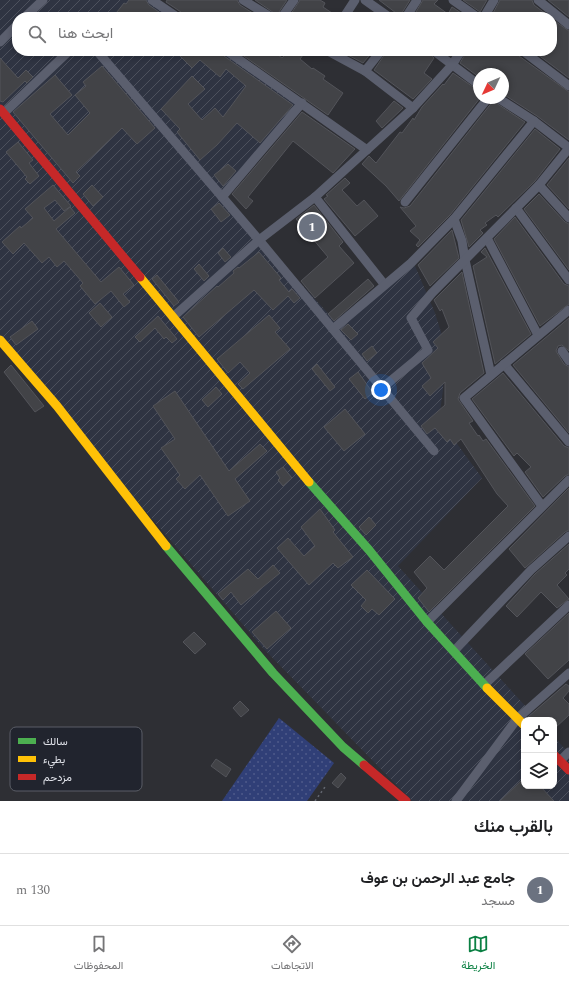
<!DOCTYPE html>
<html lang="ar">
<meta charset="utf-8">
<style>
body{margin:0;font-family:Spectral,Vazirmatn,serif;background:#f2f2f2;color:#202124;direction:rtl}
.controls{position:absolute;right:12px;bottom:12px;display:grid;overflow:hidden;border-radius:8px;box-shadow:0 2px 6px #0003}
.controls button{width:36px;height:36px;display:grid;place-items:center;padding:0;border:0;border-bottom:1px solid #e0e0e0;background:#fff;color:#202124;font:20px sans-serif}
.compass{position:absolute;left:473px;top:68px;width:36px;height:36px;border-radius:50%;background:#fff;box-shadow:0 2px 6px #0003;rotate:226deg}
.you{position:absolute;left:381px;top:390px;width:14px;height:14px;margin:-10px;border:3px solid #fff;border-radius:50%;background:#1a73e8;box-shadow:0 0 0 6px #1a73e833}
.badge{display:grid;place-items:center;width:26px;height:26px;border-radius:50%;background:#0b8043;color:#fff;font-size:13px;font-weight:700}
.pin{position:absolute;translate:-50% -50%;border:2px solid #fff;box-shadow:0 1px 4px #0006}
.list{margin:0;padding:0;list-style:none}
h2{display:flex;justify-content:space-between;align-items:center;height:52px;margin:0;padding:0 16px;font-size:17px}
h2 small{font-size:13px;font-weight:400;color:#757577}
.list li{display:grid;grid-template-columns:26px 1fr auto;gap:12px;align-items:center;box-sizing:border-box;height:72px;padding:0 16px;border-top:1px solid #e0e0e0}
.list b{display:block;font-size:15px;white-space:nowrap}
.list p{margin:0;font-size:13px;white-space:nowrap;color:#757577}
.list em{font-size:13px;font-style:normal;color:#757577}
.icon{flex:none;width:22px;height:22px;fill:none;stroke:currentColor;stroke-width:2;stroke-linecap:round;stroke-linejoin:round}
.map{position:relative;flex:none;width:569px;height:801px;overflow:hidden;direction:ltr}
.search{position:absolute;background:#fff;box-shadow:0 2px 6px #0003;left:12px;right:12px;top:12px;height:44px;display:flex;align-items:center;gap:10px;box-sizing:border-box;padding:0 14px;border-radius:16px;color:#757577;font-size:15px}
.sheet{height:124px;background:#fff}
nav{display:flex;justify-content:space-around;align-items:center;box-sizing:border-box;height:56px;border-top:1px solid #e0e0e0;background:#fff;font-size:11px;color:#757577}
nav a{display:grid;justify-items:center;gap:2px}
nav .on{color:#0b8043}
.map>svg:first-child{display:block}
.industrial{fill:url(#industrial-furrows)}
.green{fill:url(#green-dots)}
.building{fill:#424347;stroke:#53545a}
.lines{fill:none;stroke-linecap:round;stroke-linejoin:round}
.path{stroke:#656973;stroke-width:1.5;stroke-dasharray:2 3;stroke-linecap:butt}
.street{stroke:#5b5f6e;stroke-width:9}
.fast{stroke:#4caf50;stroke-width:9}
.slow{stroke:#ffc107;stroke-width:9}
.jam{stroke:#c62828;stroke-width:9}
.key{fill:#21242e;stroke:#5a5d66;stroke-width:1}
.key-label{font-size:11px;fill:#dfe1e8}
</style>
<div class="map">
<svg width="569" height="801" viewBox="0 0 569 801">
<defs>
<pattern id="industrial-furrows" width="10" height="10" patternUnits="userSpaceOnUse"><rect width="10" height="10" fill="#2f3442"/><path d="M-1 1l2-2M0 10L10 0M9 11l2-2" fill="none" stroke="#4d515d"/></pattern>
<pattern id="green-dots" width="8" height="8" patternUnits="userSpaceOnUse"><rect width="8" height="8" fill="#303f77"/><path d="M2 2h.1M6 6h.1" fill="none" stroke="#4e5a8a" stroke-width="1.8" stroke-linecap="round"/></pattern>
</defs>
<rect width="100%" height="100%" fill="#2e2f34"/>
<path class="industrial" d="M0,0H158L177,17H17V51H227L302,103L222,197L335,321L386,279L415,266L435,313L445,345L443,390L439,419L482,478L398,566L538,720H524V786H554V737L569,753V801H412L263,648L0,342Z"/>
<path class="green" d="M279,718L334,763L307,801H222Z"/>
<g class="building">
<path d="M129,0H146L149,5L166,17H113L124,3L126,4Z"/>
<path d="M167,0H237L240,5L259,17H183L181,12L166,2Z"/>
<path d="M255,0H287L277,15Z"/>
<path d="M300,0H320L325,3L323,7L338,17H289Z"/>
<path d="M379,0H410L400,16Z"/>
<path d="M423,0H438L434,4L448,14L452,7L467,17H413Z"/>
<path d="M463,0H487L480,12Z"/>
<path d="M500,0H532L534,5L550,17H491Z"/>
<path d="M548,0H569V17Z"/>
<path d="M552,19L569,31V78L533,51H552Z"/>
<path d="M175,51H221L224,56L293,105L260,143L237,123L217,145L200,160L177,132L180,129L161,109L192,76L205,89L188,104L202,120L215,108L223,117L246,86L226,69L220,77L200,60L192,68Z"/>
<path d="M273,51L282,58L288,52L294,56L298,51H306L300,59L312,69L313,68L325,76L323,79L343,93L328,115L238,52Z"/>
<path d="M348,51H373L363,63L346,54Z"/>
<path d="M387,51H428L434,58L424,73L432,79L413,99L374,70Z"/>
<path d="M467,51H517L519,56L569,92V140L537,116L503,94V74H479V77L460,63Z"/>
<path d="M0,58L18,78L26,70L33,77L27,83L25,81L3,102L0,101Z"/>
<path d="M102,66L155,128L137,144L122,128L76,172L80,176L73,183L13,112L55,75L72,95L50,114L68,135L90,113L75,95L86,86L83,82Z"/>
<path d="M453,73L479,91L480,98L399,201L386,186L362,164L369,156L376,163L400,132L402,133L413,118L414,120L422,107L443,84L444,85Z"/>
<path d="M394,101L403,108L382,128L376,121Z"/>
<path d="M493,101L525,122L450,215L418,247L416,245L420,240L410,231L416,226L400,207L404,208L410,206Z"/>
<path d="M302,112L355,149L333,173L293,141L248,197L253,201L246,209L232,194Z"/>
<path d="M535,129L560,149L535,181L498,217L496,215L485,223L487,225L480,230L483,233L469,247L461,220Z"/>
<path d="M18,142L33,160L29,163L39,176L30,184L25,179L27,177L6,152Z"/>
<path d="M569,158V209L547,185Z"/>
<path d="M228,164L236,171L223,186L214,175Z"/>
<path d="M345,178L350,183L342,190L357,206L364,200L378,216L355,236L324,199L328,196L326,195Z"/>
<path d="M53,185L71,206L64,211L55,200L44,208L54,221L70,207L75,213L56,229L101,282L119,267L134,285L123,294L130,302L124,307L111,291L95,304L80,286L83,283L64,261L57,267L49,257L42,263L24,243L13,254L2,242L20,226L21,228L33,218L25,209Z"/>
<path d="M92,185L103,197L93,206L83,194Z"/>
<path d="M539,194L565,222L569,224V270L524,209Z"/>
<path d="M219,203L230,215L221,222L211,209Z"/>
<path d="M314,205L343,242L339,246L354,263L315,298L301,281L328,257L296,219Z"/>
<path d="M515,217L564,284L569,286V304L540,326L494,239Z"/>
<path d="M452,230L459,258L430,286L418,265Z"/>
<path d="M223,248L231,257L225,262L218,253Z"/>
<path d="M485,248L531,334L495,364L473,266L487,257L481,252Z"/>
<path d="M259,252L281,278L279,280L289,292L292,289L300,298L294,303L288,296L273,310L254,290L199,337L183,317L217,286L218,287L234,273L233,271L238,267L239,268Z"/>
<path d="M199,264L209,276L204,281L194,269Z"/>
<path d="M462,272L484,373L460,393L458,399L473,421L469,423L478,436L479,435L483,441L486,439L535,506L429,612L418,598L427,588L414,572L430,556L444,570L508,506L497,494L461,439L454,445L450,439L447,442L435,428L427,434L421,426L445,405V382L430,396L422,386L431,378L422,363L438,348L433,342L449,327L442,309L440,311L434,300Z"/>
<path d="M157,275L179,302L174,306L152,279Z"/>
<path d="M368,279L374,286L334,321L328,314Z"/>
<path d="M100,303L112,317L101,327L89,313Z"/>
<path d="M269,315L280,328L275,332L290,349L243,389L238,384L250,373L240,362L228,373L217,359Z"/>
<path d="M158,316L177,339L172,343L166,337L164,339L155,328L140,342L135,337Z"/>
<path d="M569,318V351L562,345L558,346L556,351L564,364L569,367V433L513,365Z"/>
<path d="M32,321L38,329L16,345L10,337Z"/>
<path d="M348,324L358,334L351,340L341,330Z"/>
<path d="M372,346L377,353L367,361L362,354Z"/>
<path d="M317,364L335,387L330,391L312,369Z"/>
<path d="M11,365L44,406L35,412L4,372Z"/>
<path d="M358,372L373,393L365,399L349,379Z"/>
<path d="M503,373L564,446L569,448V474L565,476L543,497L525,472L531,467L517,453L514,456L472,399Z"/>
<path d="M216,387L222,394L208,407L202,400Z"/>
<path d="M175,391L229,471L260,444L267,451L235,479L250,501L228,516L200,475L185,489L176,479L180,475L161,448L175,439L153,406Z"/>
<path d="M345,409L365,434L344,451L324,427Z"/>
<path d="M283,467L292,478L283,486L278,480L280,478L276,472Z"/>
<path d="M569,488V530L565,532L525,568L509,549Z"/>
<path d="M320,509L335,530L333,532L353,557L338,568L333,563L309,585L277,548L288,538L304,556L315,546L301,527Z"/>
<path d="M369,517L376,525L366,535L359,527Z"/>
<path d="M569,544V569L565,573L567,575L557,585L569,599L557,608L541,592L517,617L506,606L535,574Z"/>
<path d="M273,565L280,573L241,605L231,592L223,600L218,594L248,569L258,579Z"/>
<path d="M367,570L395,599L379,615L372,609L368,613L361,606L366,600L351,585Z"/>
<path d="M276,611L291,628L267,649L252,632Z"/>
<path d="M569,613V660L548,679L525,654Z"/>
<path d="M194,632L206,644L195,654L183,642Z"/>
<path d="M566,684L569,686V691L563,698L569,704V715L554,729V720H530L528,717Z"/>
<path d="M240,701L249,710L241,717L233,708Z"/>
<path d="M216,759L231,769L226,777L211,766Z"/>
<path d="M341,773L346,778L338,788L332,783Z"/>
<path d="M524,778V786H540L554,801H500Z"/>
</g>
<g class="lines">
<path class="path" d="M315,801L325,787"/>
<g class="street">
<path d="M152,0L177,17"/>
<path d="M243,0L271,17"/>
<path d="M365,0L389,17"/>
<path d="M453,0L477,17"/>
<path d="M538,0L569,25"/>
<path d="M25,17L43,0"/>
<path d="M282,17L294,0"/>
<path d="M344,17L355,0"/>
<path d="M406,17L417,0"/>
<path d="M484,17L494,0"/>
<path d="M0,42L17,25"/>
<path d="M97,51L259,240L434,451"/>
<path d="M227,51L367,150"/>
<path d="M328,51L365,71L413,108"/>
<path d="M434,51L479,85"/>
<path d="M523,51L569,86"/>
<path d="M365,71L381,51"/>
<path d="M498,98L534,121L569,148"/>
<path d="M4,113L69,51"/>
<path d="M539,185L569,218"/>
<path d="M222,197L302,103"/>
<path d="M315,197L384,284"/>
<path d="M405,202L488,98"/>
<path d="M516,208L569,280"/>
<path d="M454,219L462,241L465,260L491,375"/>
<path d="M487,238L538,335"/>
<path d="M173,317L259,240L315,197L413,108L452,65L461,51"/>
<path d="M333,329L411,263L454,219L534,121"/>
<path d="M562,351L569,361"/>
<path d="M504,364L569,442"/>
<path d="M382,388L428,350L411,318L432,293L539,185L569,148"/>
<path d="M542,506L464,398L569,310"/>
<path d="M427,622L569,480"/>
<path d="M454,651L531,570L569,536"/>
<path d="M484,685L569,605"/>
<path d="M560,761L569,752"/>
<path d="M456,801L517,719L569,673"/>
</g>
<g class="fast">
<path d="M309,482L369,550L427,622L487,688"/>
<path d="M166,546L273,673L343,747L364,765"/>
</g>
<g class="slow">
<path d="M140,277L309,482"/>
<path d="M0,340L57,406L166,546"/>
<path d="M487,688L524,725"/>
</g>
<g class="jam">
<path d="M0,109L140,277"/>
<path d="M554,755L569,770"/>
<path d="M364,765L406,801"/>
</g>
</g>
<rect x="10" y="727" width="132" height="64" rx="6" class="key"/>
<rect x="18" y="738" width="18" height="6" fill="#4caf50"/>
<rect x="18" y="756" width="18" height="6" fill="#ffc107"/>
<rect x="18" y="774" width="18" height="6" fill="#c62828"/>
<g class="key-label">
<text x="43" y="745">سالك</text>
<text x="43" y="763">بطيء</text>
<text x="43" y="781">مزدحم</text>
</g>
</svg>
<div class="controls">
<button><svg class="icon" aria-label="locate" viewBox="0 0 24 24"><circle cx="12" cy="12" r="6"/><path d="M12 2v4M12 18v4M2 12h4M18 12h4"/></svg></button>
<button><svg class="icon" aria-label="layers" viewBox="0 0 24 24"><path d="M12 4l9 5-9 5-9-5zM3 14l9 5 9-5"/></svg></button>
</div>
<svg class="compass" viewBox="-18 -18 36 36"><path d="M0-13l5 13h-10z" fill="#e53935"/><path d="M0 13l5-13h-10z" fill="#757577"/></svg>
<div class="you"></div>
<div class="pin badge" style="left:312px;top:227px;background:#6b7280">1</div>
<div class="search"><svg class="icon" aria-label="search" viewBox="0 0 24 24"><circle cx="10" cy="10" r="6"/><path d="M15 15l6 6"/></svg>ابحث هنا</div>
</div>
<section class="sheet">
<h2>بالقرب منك<small></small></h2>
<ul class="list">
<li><span class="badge" style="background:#6b7280">1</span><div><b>جامع عبد الرحمن بن عوف</b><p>مسجد</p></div><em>130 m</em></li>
</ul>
</section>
<nav>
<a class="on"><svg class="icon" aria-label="map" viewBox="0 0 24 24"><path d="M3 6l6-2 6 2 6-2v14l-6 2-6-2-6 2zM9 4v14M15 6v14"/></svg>الخريطة</a>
<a><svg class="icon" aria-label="directions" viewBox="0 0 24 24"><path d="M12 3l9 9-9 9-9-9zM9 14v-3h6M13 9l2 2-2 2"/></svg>الاتجاهات</a>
<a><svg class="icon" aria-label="saved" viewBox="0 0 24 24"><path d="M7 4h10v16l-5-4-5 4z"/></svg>المحفوظات</a>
</nav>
